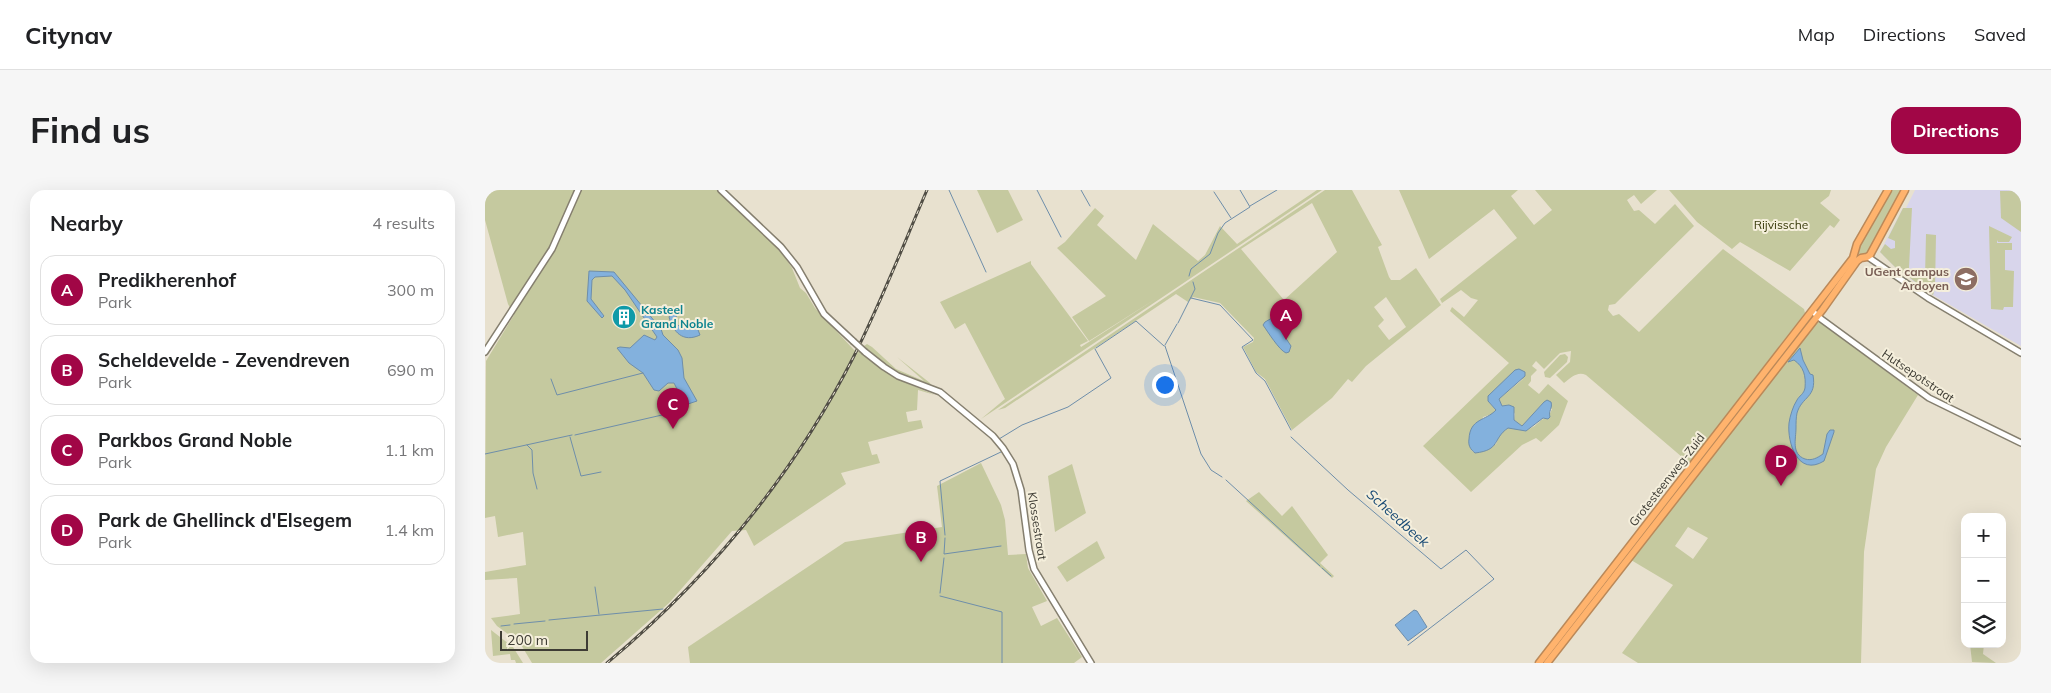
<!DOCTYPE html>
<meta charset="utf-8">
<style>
body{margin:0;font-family:Mulish,sans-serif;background:#f6f6f6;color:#202124}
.controls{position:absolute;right:15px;bottom:15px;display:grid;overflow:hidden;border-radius:10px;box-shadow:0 5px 20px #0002}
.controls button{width:45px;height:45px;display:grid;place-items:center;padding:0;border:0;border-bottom:1px solid #e0e0e0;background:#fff;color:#202124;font:25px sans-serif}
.scale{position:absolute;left:15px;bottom:12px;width:88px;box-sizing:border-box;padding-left:5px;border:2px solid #3e3c34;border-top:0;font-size:14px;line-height:18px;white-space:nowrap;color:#3e3c34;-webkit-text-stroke:4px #f5efdc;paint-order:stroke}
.you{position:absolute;left:679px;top:194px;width:18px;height:18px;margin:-12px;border:4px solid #fff;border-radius:50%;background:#1a73e8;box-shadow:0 0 0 8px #1a73e833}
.badge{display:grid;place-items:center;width:32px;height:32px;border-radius:50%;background:#a10646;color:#fff;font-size:16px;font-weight:700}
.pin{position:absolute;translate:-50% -41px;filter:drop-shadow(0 1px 2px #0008)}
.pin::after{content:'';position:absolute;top:26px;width:18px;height:15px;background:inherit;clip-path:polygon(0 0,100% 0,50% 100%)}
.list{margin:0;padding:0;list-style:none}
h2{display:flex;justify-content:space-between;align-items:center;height:65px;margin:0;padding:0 20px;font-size:21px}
h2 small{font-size:16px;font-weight:400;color:#757577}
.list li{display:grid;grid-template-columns:32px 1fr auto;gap:15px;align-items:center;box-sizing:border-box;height:70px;margin:0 10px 10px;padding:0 10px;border:1px solid #e0e0e0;border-radius:15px}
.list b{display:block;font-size:19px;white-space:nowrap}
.list p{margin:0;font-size:16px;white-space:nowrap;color:#757577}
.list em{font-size:16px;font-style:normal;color:#757577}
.icon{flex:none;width:28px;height:28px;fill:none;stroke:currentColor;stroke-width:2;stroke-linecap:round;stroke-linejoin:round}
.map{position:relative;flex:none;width:1536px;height:473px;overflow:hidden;border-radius:15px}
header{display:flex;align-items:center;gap:30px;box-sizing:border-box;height:70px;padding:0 25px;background:#fff;border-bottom:1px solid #e0e0e0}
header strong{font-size:24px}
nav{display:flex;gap:28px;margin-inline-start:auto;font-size:18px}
.intro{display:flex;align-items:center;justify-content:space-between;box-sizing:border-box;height:120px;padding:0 30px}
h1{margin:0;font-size:35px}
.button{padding:12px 22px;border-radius:15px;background:#a10646;color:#fff;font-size:18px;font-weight:700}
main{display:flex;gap:30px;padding:0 30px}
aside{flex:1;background:#fff;border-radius:15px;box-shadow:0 5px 20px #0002}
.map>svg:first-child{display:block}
.education{fill:#d8d5eb}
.green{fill:#c5c99f;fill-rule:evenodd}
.water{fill:#83b1dd;stroke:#6e8eaa}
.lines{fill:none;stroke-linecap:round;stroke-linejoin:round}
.stream{stroke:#6e8eaa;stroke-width:1}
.secondary-casing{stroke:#857f6f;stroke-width:8}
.highway-casing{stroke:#bb8959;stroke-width:9}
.secondary{stroke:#fff;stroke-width:5}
.highway{stroke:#ffb36d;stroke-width:6}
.rail-casing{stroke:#514e45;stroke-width:3}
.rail{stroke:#f5efdc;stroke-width:1;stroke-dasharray:4;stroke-linecap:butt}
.secondary-bridge-casing{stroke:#857f6f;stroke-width:8;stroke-linecap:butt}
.secondary-bridge{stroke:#fff;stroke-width:5}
.labels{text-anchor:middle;stroke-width:4;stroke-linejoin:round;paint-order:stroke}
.park-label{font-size:12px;fill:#393b0b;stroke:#f5efdc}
.education-label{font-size:12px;font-weight:bold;fill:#785e54;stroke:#f5efdc;text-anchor:end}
.culture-label{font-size:12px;font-weight:bold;fill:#0d838f;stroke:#f5efdc;text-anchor:start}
.street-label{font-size:12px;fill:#3e3c34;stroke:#f5efdc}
.water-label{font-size:14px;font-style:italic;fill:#174974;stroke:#f5efdc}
</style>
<header>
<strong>Citynav</strong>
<nav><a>Map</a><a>Directions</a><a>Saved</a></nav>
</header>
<div class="intro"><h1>Find us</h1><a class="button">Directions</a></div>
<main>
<aside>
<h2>Nearby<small>4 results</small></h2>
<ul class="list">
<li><span class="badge">A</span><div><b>Predikherenhof</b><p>Park</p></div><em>300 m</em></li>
<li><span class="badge">B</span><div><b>Scheldevelde - Zevendreven</b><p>Park</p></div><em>690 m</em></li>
<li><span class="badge">C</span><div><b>Parkbos Grand Noble</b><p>Park</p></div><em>1.1 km</em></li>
<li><span class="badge">D</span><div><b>Park de Ghellinck d'Elsegem</b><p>Park</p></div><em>1.4 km</em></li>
</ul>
</aside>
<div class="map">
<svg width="1536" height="473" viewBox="0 0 1536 473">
<rect width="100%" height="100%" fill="#e8e1cf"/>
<path class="education" d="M1430,0H1536V156L1441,101L1410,77L1395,62L1418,18H1421Z"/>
<g class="green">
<path d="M0,0H232L276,41L299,66L307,78L315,98L321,103L330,118L369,160L376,162L412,189L450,205L433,200L432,220L421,222L423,232L436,230L438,238L383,252L387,265L392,264L395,273L356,283L361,294L269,356L261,340L247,341L184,413L116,473H47L35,453L12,436L6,428L35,424L32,388L0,390V382L41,375L38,342L13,347L10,326L0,328L1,171L29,125L23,114L0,30Z"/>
<path d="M492,0H523L538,30L512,43Z"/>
<path d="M832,0H837L496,229L520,209L480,133L470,139L455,112L546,71V74L603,151L595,155L596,157L672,108L604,151L587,127L621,106L572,58L580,52L610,18L619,26L612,35L651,70L668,34L713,71L720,65L735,36L752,54Z"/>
<path d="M840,0H867L897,55L893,57L904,87L906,90H915L931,78L956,115L881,176L867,192L863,189L847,208L807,240L780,189L771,182L758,157L768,152L769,148L735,113L708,107L703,112L691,104L520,218L513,220ZM827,13L852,62L799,110L756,59ZM901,107L921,137L904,150L893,136L899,130L889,117Z"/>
<path d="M914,0H1033L1026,6L1049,35L1067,20L1050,0H1172L1156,14L1149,5L1142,10L1149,21L1154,20L1170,34L1190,14L1209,36L1130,114L1124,115L1123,120L1128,126L1134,124L1154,142L1238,59L1319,119L1320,123L1204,273L1101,185C1092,181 1086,188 1079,193L1071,185L1085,172L1086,161L1075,163L1059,179L1051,171L1047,176L1052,180L1046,186V191L1043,195L1054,204L1063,194L1083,211L1074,235L1056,252L1051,248L1037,255L986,302L938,256L1024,173L965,121L967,117L979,127L993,110L986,108L976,100L957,113L955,109L1032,48L1009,19L944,69ZM1038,189L1014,209L1017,216L1024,215L1030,224L1029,230L1037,236L1059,212L1067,219L1063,228C1055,228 1053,235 1046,238C1038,243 1031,238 1023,238L1015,243L1011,254L990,263L986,260L998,227L1007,224L1011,220L1003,211C1009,193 1022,194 1038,189Z"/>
<path d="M1184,0H1346L1344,6L1335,13L1355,30L1349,38L1345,35L1305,81L1255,52L1247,59L1212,32Z"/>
<path d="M1405,0H1418L1383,64L1375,65L1372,59Z"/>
<path d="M1515,1H1536V42L1516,28Z"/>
<path d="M1418,18H1427L1424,78L1437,88L1440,87L1441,44L1451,45L1450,99L1448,105L1410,77L1395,62L1400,54L1406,59L1410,58V51L1403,48Z"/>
<path d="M1504,36L1527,47L1524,52H1513L1512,50V53H1527V60H1520V80L1529,81L1528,117H1519L1518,120L1506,119Z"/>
<path d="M1334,131L1433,205L1401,257L1391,279L1379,362L1376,473H1153L1137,463L1188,395L1146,370L1329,135ZM1203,337L1223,348L1208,369L1190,356Z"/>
<path d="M382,154L387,157L411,179L439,191L412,167L445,193L446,195L407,180L379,156Z"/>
<path d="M1080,164L1083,167L1082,172L1065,188L1060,187L1059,182L1075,165Z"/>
<path d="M496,273L516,315L520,330L523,365L541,364L543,378L562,411L547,417L556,436L572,428L597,467L589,473H205L203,457L360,352L457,337L452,296Z"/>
<path d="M587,274L601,323L570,342L563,286Z"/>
<path d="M774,302L797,326L807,316L843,365L835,373L849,386L847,388L761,311Z"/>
<path d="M612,351L620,368L582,392L572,377Z"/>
<path d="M6,440L28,457L38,473H31L30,470H26L25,464L8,466Z"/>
<path d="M1485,454H1499L1498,464L1511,473L1487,472Z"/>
</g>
<g class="water">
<path d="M104,81L129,82L176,139L178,145L193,160L197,168L199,188L212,211L200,215L189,193H183L174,201L169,200L158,183L144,173L132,158L135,157L145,158L159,145L170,150L172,147L140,100L127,86L110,87L107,90L106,109L119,126L117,128L102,111Z"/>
<path d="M187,122L191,125L192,134L196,138L210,132L215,145C198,153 188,142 184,127Z"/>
<path d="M787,128H791L796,131L800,147L806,156L804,162L801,163C794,160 783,142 778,135L780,132Z"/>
<path d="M1315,158L1318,170L1325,184L1328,185C1332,208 1317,206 1312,223C1311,228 1311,233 1311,238C1311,249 1306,264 1320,269C1327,271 1332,268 1338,264L1342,244L1345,240H1349V242L1339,271C1313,287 1302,253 1304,233C1305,226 1308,216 1312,210C1314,206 1319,204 1320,198C1321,186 1319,177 1309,170L1303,172Z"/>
<path d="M1034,179L1040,182V186L1014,209L1017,216L1024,215L1029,217V230L1037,236L1059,212L1062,210L1066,212C1068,218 1063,221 1065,227L1063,229L1058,228L1041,241L1023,238C1007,249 1016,260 990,263C985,259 983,255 984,249C985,228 1001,231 1011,220L1003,211V206L1030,180Z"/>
<path d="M929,420L932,421L942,437L923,451L910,435Z"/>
</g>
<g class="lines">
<g class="stream">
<path d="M464,0L501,82"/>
<path d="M552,0L576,47"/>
<path d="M596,0L605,16"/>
<path d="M729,2L746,28"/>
<path d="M765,16L792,0"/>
<path d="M704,86L706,79L725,64L733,43L740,33L765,17L755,0"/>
<path d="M706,108L735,115L768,150L757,157L771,183L780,191L806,240"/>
<path d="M693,133L710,99L708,92"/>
<path d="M680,155L692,134"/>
<path d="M680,156L716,264L726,280L737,287"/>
<path d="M611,158L651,131L679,156"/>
<path d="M66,189L72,205L158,183"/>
<path d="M90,245L177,225"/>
<path d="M85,247L96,286L116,282"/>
<path d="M806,247L863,300L956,379L981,360L1009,389L923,455"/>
<path d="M514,249L537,235L583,217L626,188L610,159"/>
<path d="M42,255L47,260L48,283L52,299"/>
<path d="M0,264L87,245"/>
<path d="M741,290L835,376"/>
<path d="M460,345L455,291L518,261"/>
<path d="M460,348L459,364L516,356"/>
<path d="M837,378L846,386"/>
<path d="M110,397L114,424"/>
<path d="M455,403L459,368"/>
<path d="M455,406L517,422V473"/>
<path d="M64,430L178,419"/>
<path d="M29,434L60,431"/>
<path d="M16,436L25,435"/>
</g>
<g class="secondary-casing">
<g id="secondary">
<path d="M236,0L296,57L312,77L339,124L368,151"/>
<path d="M1383,67L1443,108L1536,163"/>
<path d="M1328,121L1332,126L1444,208L1536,253"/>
<path d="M0,162L67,59L93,0"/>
<path d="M380,162L399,177L413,186L455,202L508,246L518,258L528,274L536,300L544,360L549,379L606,473"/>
</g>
</g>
<g class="highway-casing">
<g id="highway">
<path d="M1054,473L1368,68L1372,54L1403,0"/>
<path d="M1062,473L1338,119L1372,71L1376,68L1382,67L1385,65L1420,0"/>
</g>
</g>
<use href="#secondary" class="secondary"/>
<use href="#highway" class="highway"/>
<g class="rail-casing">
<path id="rail" d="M122,473C224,388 309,284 369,166C396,112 418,56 442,0"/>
</g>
<use href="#rail" class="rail"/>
<g class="secondary-bridge-casing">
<path id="secondary-bridge" d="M368,151L380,162"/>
</g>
<use href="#secondary-bridge" class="secondary-bridge"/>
</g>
<defs>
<g id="university-disc" transform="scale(1.25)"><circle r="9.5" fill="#8d6e63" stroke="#f5efdc"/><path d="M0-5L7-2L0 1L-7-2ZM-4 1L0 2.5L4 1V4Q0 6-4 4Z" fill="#fff"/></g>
<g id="building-disc" transform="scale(1.25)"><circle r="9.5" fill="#0f9aa8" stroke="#f5efdc"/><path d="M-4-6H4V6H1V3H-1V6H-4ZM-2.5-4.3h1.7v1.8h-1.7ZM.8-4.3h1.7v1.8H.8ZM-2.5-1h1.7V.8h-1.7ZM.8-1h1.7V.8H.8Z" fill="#fff"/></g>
</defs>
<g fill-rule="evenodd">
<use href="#university-disc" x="1481" y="89"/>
<use href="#building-disc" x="139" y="127"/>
</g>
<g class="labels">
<g class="park-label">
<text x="1296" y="39">Rijvissche</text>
</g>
<g class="education-label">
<text x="1464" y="86">UGent campus<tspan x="1464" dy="14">Ardoyen</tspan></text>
</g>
<g class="culture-label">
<text x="156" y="124">Kasteel<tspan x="156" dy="14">Grand Noble</tspan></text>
</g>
<g class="street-label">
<text transform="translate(1433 186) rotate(34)" y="4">Hutsepotstraat</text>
<text transform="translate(1182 290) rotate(-52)" y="4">Grotesteenweg-Zuid</text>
<text transform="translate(552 336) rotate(81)" y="4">Klossestraat</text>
</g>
<g class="water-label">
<text transform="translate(913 328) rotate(42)" y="5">Scheedbeek</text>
</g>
</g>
</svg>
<div class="controls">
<button>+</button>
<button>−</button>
<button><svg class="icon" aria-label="layers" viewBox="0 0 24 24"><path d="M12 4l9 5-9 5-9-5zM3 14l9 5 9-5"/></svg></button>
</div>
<div class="scale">200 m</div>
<div class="you"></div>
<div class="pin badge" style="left:801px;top:150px">A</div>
<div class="pin badge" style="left:436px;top:372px">B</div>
<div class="pin badge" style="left:188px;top:239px">C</div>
<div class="pin badge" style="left:1296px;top:296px">D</div>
</div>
</main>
